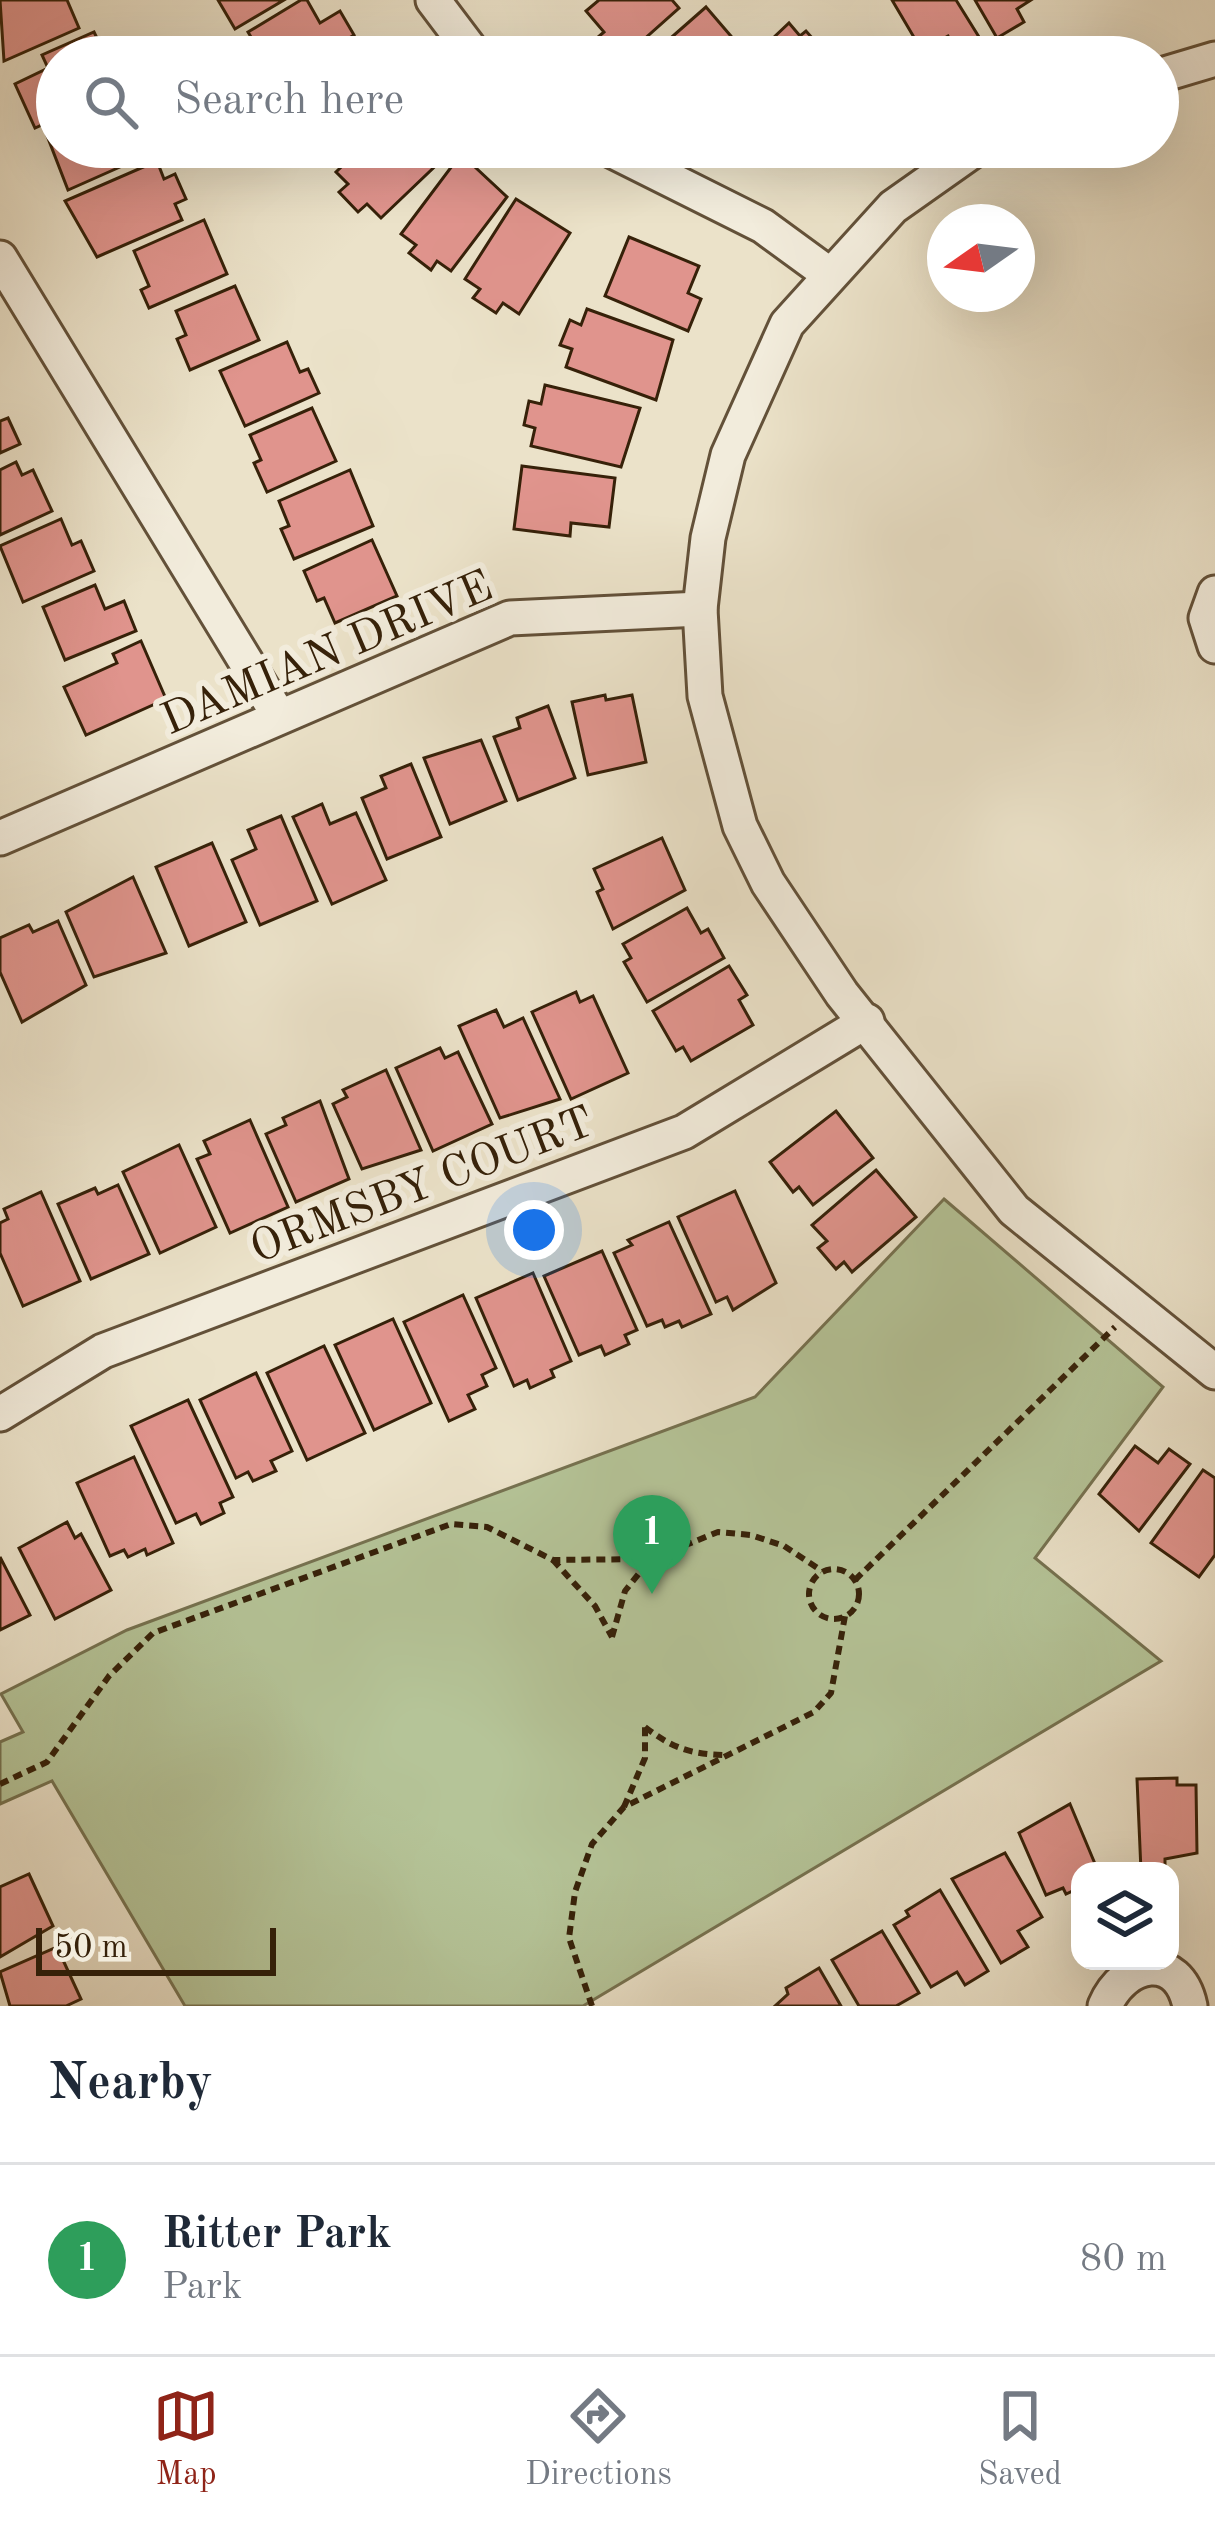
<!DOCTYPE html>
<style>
body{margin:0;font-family:"Old Standard TT",serif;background:#f2f2f3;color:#1f2937}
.controls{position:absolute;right:36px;bottom:36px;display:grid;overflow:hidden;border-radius:24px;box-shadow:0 12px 48px #0002}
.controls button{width:108px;height:108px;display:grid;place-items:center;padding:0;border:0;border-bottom:3px solid #e0e1e3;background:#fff;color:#1f2937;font:60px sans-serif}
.compass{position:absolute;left:927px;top:204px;width:108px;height:108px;border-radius:50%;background:#fff;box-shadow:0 12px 48px #0002;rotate:256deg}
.scale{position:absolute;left:36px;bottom:30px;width:240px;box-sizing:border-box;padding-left:12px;border:6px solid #362109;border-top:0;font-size:33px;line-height:42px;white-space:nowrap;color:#362109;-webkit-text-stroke:9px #f2ecdc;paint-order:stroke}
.you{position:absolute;left:534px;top:1230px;width:42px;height:42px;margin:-30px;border:9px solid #fff;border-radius:50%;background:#1a73e8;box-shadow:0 0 0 18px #1a73e833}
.badge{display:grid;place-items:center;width:78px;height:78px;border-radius:50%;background:#8f2418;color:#fff;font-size:39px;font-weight:700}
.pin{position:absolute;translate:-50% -99px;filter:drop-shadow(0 3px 6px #0008)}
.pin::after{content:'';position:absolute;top:63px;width:42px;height:36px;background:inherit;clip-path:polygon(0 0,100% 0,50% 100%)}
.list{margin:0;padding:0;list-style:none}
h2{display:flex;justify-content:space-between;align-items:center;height:156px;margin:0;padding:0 48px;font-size:51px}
h2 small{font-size:39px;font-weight:400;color:#747a83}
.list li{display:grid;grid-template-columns:78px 1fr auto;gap:36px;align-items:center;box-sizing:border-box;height:192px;padding:0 48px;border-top:3px solid #e0e1e3}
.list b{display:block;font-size:45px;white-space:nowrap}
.list p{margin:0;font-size:39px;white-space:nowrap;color:#747a83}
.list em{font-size:39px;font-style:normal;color:#747a83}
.icon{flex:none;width:66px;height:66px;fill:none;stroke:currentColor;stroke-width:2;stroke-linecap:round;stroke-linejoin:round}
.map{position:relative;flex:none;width:1215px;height:2006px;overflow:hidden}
.search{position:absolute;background:#fff;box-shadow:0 12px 48px #0002;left:36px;right:36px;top:36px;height:132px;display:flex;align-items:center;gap:30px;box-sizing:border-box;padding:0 42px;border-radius:66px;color:#747a83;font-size:45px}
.sheet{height:348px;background:#fff}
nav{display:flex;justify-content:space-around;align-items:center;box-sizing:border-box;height:168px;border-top:3px solid #e0e1e3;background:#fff;font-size:33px;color:#747a83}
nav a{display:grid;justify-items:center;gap:6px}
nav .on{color:#8f2418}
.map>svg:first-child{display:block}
.green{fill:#b5c498;stroke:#767250;stroke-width:3}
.building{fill:#e0948d;stroke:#362109;stroke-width:3}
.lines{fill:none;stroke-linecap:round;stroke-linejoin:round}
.minor-casing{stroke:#635139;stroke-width:39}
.path{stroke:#362109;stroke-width:6;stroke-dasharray:9 6;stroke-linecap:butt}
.minor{stroke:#f2ecdc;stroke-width:33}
.labels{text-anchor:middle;stroke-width:12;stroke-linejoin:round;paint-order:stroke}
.street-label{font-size:45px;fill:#362109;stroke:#f2ecdc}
</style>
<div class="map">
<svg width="1215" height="2006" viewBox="0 0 1215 2006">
<rect width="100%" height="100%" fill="#ebe2c9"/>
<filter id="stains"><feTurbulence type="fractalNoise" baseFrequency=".00167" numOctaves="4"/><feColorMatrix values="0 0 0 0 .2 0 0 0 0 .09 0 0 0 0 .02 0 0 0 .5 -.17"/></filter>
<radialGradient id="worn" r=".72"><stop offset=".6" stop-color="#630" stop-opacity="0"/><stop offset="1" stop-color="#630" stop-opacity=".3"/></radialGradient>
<path class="green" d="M944,1199L1163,1387L1035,1558L1161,1661L583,2006H185L52,1781L0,1804V1742L23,1732L1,1694L127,1630L755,1397Z"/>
<g class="building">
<path d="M0,0H67L79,28L4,61Z"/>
<path d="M218,0H284L235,29Z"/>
<path d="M301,0H307L320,23L340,11L354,35L318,57H263L248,32Z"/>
<path d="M599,0H672L679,8L624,57H601L590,44L604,32L586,11Z"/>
<path d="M892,0H956L979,37L956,50L948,36L941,40L944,45L925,56Z"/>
<path d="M975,0H1031L1017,9L1024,22L997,38Z"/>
<path d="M706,7L742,49L734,57H649Z"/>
<path d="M789,23L800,36L806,31L829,57H753Z"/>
<path d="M94,32L106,57H57V118L35,128L15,84L48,68L42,55Z"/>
<path d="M57,128V147L156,151L68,190L46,133Z"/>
<path d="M362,147H448L451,151L381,218L367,204L358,212L339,192L348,184L336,172Z"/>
<path d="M461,154L507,197L451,271L437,261L431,270L409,253L416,245L401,234Z"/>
<path d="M157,161L164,179L175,174L186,199L175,204L182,220L97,257L65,201Z"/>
<path d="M516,199L570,233L519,314L503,303L496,313L473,298L480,289L465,279Z"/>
<path d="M204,220L227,274L149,308L141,290L149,286L134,251Z"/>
<path d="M629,237L699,266L688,293L701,299L688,331L605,296Z"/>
<path d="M235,286L259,340L190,370L177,339L186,335L176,311Z"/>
<path d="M587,309L673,340L656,400L566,367L572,349L560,345L570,320L581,325Z"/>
<path d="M287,342L300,372L308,369L319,393L245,426L220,371Z"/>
<path d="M545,385L640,408L621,467L531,446L535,428L524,425L529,401L541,404Z"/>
<path d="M312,408L336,461L267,492L254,463L261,460L250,435Z"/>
<path d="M8,418L20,444L0,453V421Z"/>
<path d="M16,462L22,475L33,470L52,511L0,535V470Z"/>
<path d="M522,466L615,478L609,527L571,523L570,536L514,529Z"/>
<path d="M350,470L373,526L294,559L281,529L289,526L279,501Z"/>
<path d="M61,519L72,545L81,541L94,571L23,602L0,546Z"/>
<path d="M372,540L397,596L335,623L324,598L317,601L304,571Z"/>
<path d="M95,585L105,609L124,601L136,631L65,660L43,607Z"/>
<path d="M141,641L166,699L86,735L64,687L117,663L113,654Z"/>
<path d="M605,695L606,700L632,695L646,762L588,775L572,702Z"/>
<path d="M548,706L575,778L518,800L494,737L520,728L517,718Z"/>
<path d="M481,740L506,801L450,824L424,758Z"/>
<path d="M411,764L441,837L387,859L362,798L386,788L381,776Z"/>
<path d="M322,804L330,824L356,813L386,880L332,904L293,817Z"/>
<path d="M281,816L317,901L260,925L232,860L256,849L248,830Z"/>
<path d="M662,838L685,890L613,929L597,892L603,889L594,869Z"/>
<path d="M212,843L246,922L189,946L156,867Z"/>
<path d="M133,877L166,953L94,977L66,912Z"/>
<path d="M687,908L701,933L708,929L724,958L647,1002L624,962L631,958L623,944Z"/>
<path d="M58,921L86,985L22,1022L0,972V938L29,925L33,932Z"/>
<path d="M729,966L747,995L739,1000L753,1025L691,1061L683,1047L676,1051L653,1011Z"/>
<path d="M576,992L580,1002L593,996L628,1073L571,1099L532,1012Z"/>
<path d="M496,1010L504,1027L523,1018L560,1099L500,1118L459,1026Z"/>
<path d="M440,1048L445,1058L458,1052L492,1124L433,1151L396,1068Z"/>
<path d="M386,1070L421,1150L362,1169L333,1104L347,1097L343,1090Z"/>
<path d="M320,1101L349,1179L296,1202L266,1134L286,1125L283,1118Z"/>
<path d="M836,1111L873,1158L813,1205L799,1187L793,1192L770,1162Z"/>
<path d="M250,1120L288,1207L230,1233L197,1159L210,1154L204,1141Z"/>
<path d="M179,1145L216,1227L160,1253L123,1172Z"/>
<path d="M876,1170L916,1217L852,1272L844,1262L836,1269L818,1248L827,1241L812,1225Z"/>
<path d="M118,1185L149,1254L91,1279L58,1204L95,1188L98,1194Z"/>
<path d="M735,1191L776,1283L733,1310L727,1297L716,1302L678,1217Z"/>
<path d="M41,1192L80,1281L23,1306L0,1253V1223L8,1219L4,1209Z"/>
<path d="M669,1222L711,1314L682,1327L679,1321L665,1327L662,1320L647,1326L614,1253L632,1245L628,1240Z"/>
<path d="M602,1251L637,1330L625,1335L629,1344L605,1355L601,1346L579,1355L544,1276Z"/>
<path d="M533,1273L571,1361L551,1370L554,1377L530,1388L527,1380L514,1386L476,1298Z"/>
<path d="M463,1295L496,1368L482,1375L487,1386L468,1395L475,1409L449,1421L404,1322Z"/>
<path d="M393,1319L431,1403L374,1430L335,1345Z"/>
<path d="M324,1346L365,1433L307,1460L267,1373Z"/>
<path d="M256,1373L292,1451L271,1461L276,1471L253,1481L248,1472L236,1478L200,1400Z"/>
<path d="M188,1400L233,1497L220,1503L224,1513L201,1524L196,1514L176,1523L131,1426Z"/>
<path d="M1135,1446L1158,1463L1169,1449L1190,1464L1139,1531L1099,1494Z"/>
<path d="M134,1457L173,1543L147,1555L145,1549L128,1557L124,1550L110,1556L77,1483Z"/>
<path d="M1203,1470L1215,1478V1555L1199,1577L1151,1543Z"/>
<path d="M67,1522L75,1538L81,1534L111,1590L55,1619L19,1548Z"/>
<path d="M0,1557L30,1615L0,1630Z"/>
<path d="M1177,1778V1785H1196L1197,1853L1165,1859V1871H1141L1137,1779Z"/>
<path d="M1070,1804L1098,1871H1080V1895L1077,1889L1066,1894L1063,1888L1046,1895L1019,1833Z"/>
<path d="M1005,1853L1042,1917L1018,1931L1028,1947L1001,1963L952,1879Z"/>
<path d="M29,1874L53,1926L0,1957V1887Z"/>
<path d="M940,1890L988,1971L965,1985L957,1972L931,1987L894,1925L909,1916L906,1911Z"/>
<path d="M882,1931L919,1993L896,2006H859L832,1960Z"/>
<path d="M57,1947L81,1999L66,2006H10L0,1972Z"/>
<path d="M819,1968L841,2006H775L788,1994L786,1988Z"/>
</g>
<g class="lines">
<g class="minor-casing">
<g id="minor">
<path d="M433,0L476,57"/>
<path d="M1158,76L1215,59"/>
<path d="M605,147L763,226L830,275"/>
<path d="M978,147L893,207L787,324L728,455L708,538L700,609L705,696L740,826L768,883L842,994L1014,1210L1215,1372"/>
<path d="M0,258L279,716"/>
<path d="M1215,593L1206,618L1215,646"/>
<path d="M0,838L510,618L700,609"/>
<path d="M0,1414L103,1351L684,1132L867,1021"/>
<path d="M1105,2006C1124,1961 1178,1950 1190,2006"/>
</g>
</g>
<g class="path">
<path d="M553,1560L595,1606L612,1637"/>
<circle cx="834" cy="1594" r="25"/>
<path d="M855,1580L1115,1327"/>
<path d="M612,1637L625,1591L649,1561"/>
<path d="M645,1727C672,1748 690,1754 724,1755"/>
<path d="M0,1784L47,1762L109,1676L153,1633L451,1524L487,1527L553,1560L651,1559L718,1532L751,1535L784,1546L822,1571"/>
<path d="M624,1807L645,1758V1727"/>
<path d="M592,2006L569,1938L575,1892L592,1844L624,1807L814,1712L831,1693L845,1616"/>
</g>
<use href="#minor" class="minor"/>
</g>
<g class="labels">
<g class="street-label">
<text transform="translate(326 651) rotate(-23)" y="16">DAMIAN DRIVE</text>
<text transform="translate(421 1183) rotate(-21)" y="16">ORMSBY COURT</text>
</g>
</g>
<rect width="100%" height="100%" filter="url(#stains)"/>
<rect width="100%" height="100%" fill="url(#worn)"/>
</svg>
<div class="controls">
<button><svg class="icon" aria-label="layers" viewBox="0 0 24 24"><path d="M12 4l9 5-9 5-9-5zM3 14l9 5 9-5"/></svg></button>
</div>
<svg class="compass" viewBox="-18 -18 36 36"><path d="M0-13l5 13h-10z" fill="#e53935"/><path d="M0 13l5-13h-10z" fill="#747a83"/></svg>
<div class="scale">50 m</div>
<div class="you"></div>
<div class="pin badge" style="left:652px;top:1594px;background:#2e9e5b">1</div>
<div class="search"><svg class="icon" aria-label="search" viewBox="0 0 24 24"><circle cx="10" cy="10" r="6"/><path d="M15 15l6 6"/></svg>Search here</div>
</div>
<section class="sheet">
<h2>Nearby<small></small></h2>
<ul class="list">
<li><span class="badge" style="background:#2e9e5b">1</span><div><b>Ritter Park</b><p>Park</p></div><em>80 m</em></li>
</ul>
</section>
<nav>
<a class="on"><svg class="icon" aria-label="map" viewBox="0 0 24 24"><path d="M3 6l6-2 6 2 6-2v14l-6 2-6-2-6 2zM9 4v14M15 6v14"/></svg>Map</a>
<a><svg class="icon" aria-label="directions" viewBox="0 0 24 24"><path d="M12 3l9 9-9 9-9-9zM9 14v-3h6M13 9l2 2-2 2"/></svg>Directions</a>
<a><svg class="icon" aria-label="saved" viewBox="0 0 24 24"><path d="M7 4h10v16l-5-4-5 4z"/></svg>Saved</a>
</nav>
